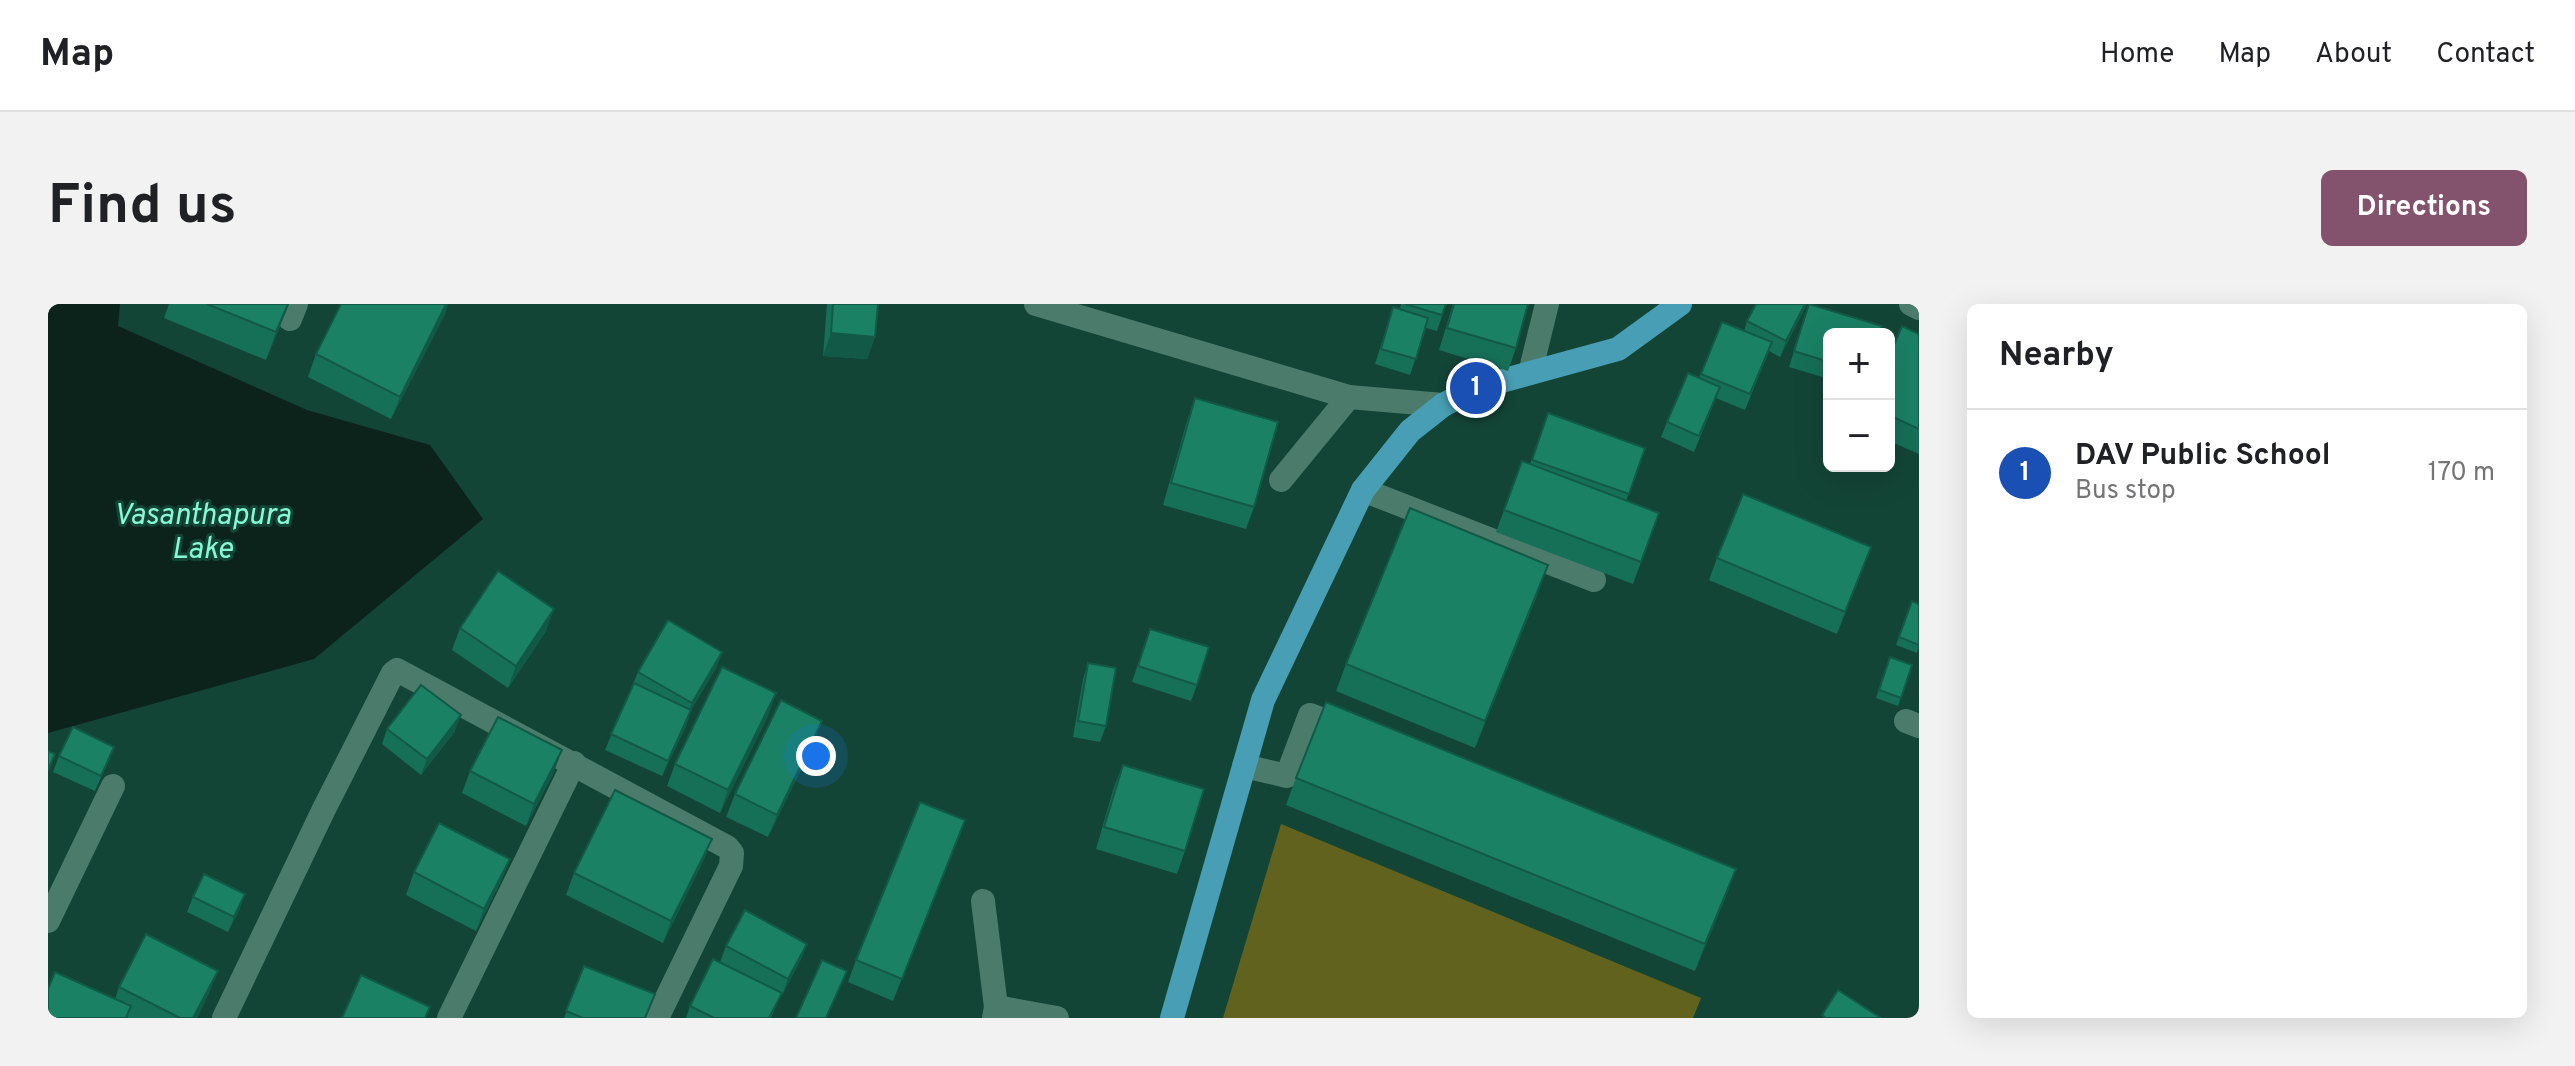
<!DOCTYPE html>
<meta charset="utf-8">
<style>
body{margin:0;font-family:Overpass,sans-serif;background:#f2f2f2;color:#202124}
.controls{position:absolute;right:24px;top:24px;display:grid;overflow:hidden;border-radius:12px;box-shadow:0 8px 32px #0002}
.controls button{width:72px;height:72px;display:grid;place-items:center;padding:0;border:0;border-bottom:2px solid #e0e0e0;background:#fff;color:#202124;font:40px sans-serif}
.you{position:absolute;left:768px;top:452px;width:28px;height:28px;margin:-20px;border:6px solid #fff;border-radius:50%;background:#1a73e8;box-shadow:0 0 0 12px #1a73e833}
.badge{display:grid;place-items:center;width:52px;height:52px;border-radius:50%;background:#83526c;color:#fff;font-size:26px;font-weight:700}
.pin{position:absolute;translate:-50% -50%;border:4px solid #fff;box-shadow:0 2px 8px #0006}
.list{margin:0;padding:0;list-style:none}
h2{display:flex;justify-content:space-between;align-items:center;height:104px;margin:0;padding:0 32px;font-size:34px}
h2 small{font-size:26px;font-weight:400;color:#757577}
.list li{display:grid;grid-template-columns:52px 1fr auto;gap:24px;align-items:center;box-sizing:border-box;height:128px;padding:0 32px;border-top:2px solid #e0e0e0}
.list b{display:block;font-size:30px;white-space:nowrap}
.list p{margin:0;font-size:26px;white-space:nowrap;color:#757577}
.list em{font-size:26px;font-style:normal;color:#757577}
.map{position:relative;flex:none;width:1871px;height:714px;overflow:hidden;border-radius:12px}
header{display:flex;align-items:center;gap:48px;box-sizing:border-box;height:112px;padding:0 40px;background:#fff;border-bottom:2px solid #e0e0e0}
header strong{font-size:38px}
nav{display:flex;gap:44px;margin-inline-start:auto;font-size:28px}
.intro{display:flex;align-items:center;justify-content:space-between;box-sizing:border-box;height:192px;padding:0 48px}
h1{margin:0;font-size:56px}
.button{padding:20px 36px;border-radius:12px;background:#83526c;color:#fff;font-size:28px;font-weight:700}
main{display:flex;gap:48px;padding:0 48px}
aside{flex:1;background:#fff;border-radius:12px;box-shadow:0 8px 32px #0002}
.map>svg:first-child{display:block}
.green{fill:#62621f}
.water{fill:#0c231c}
.lines{fill:none;stroke-linecap:round;stroke-linejoin:round}
.minor{stroke:#4b7b6a;stroke-width:24}
.major{stroke:#489eb4;stroke-width:24}
.wall{fill:#166f57}
.shaded-wall{fill:#125a47}
.building{fill:#1a8165;stroke:#125a47;stroke-width:2}
.labels{text-anchor:middle;stroke-width:6;stroke-linejoin:round;paint-order:stroke}
.water-label{font-size:30px;font-style:italic;fill:#88fad3;stroke:#134536}
</style>
<header>
<strong>Map</strong>
<nav><a>Home</a><a>Map</a><a>About</a><a>Contact</a></nav>
</header>
<div class="intro"><h1>Find us</h1><a class="button">Directions</a></div>
<main>
<div class="map">
<svg width="1871" height="714" viewBox="0 0 1871 714">
<rect width="100%" height="100%" fill="#134536"/>
<path class="green" d="M1233,520L1653,694L1645,714H1175Z"/>
<path class="water" d="M0,0H72L70,22L259,106L382,141L435,215L266,355L0,429Z"/>
<g class="lines">
<g class="minor">
<path d="M988,0L1301,93L1395,101"/>
<path d="M1863,0L1871,4"/>
<path d="M242,15L248,0"/>
<path d="M1482,69L1499,0"/>
<path d="M1233,176L1301,93"/>
<path d="M1315,186L1546,276"/>
<path d="M1858,417L1871,422"/>
<path d="M1196,462L1239,472L1262,411L1300,426"/>
<path d="M935,597L948,703"/>
<path d="M0,617L65,482"/>
<path d="M176,714L276,505L345,369L349,366L679,543L684,549L683,562L609,714"/>
<path d="M401,714L526,459"/>
<path d="M946,714L948,703L1009,714"/>
</g>
<path class="major" d="M1124,714L1215,396L1315,186L1362,127L1395,101L1428,84L1570,45L1632,0"/>
</g>
<g class="wall">
<path d="M121,0H241L218,56L116,14Z"/>
<path d="M779,0H830L827,33L819,55L775,52Z"/>
<path d="M1353,0H1398L1389,27L1378,24L1362,71L1327,60L1345,3L1352,5Z"/>
<path d="M1405,0H1480L1468,44L1460,67L1391,46Z"/>
<path d="M1759,0L1732,53L1721,47L1697,106L1668,94L1646,148L1613,133L1619,118L1651,74L1674,18L1696,27L1699,17Z"/>
<path d="M1761,0L1781,30V75L1741,63Z"/>
<path d="M398,8L343,115L260,73L268,50Z"/>
<path d="M1871,30V150L1841,137V53Z"/>
<path d="M1147,94L1206,203L1198,225L1115,201L1139,117Z"/>
<path d="M1500,109L1597,144L1578,197L1611,209L1585,280L1448,228L1474,157L1482,160Z"/>
<path d="M1823,243L1789,330L1661,276L1669,254Z"/>
<path d="M1490,289L1427,444L1288,387L1298,360Z"/>
<path d="M1864,297L1871,300V342L1869,349L1848,341Z"/>
<path d="M412,324L498,327L460,384L404,346Z"/>
<path d="M1102,325L1149,381L1143,397L1084,378Z"/>
<path d="M674,348L668,364L643,406L638,422L614,472L557,446L590,368Z"/>
<path d="M1842,353L1864,361L1850,402L1828,394Z"/>
<path d="M1040,359L1058,422L1052,438L1025,433L1035,375Z"/>
<path d="M720,412L672,509L619,482L627,460Z"/>
<path d="M339,425L407,427L373,471L334,440Z"/>
<path d="M766,439L720,533L678,513L687,490Z"/>
<path d="M11,452L60,458L47,487L5,468Z"/>
<path d="M1075,461L1137,547L1129,570L1048,545L1066,483Z"/>
<path d="M422,467L506,468L478,522L414,489Z"/>
<path d="M1248,474L1678,592L1647,667L1238,501Z"/>
<path d="M917,516L845,697L800,678L808,656Z"/>
<path d="M664,535L655,557L615,639L518,591L526,569Z"/>
<path d="M462,555L453,577L428,627L358,591L366,568Z"/>
<path d="M197,590L191,606L180,628L139,608L145,593Z"/>
<path d="M759,640L753,655L734,691L733,690L723,714H638L642,702L695,670L672,658L678,642Z"/>
<path d="M536,662L598,714H516Z"/>
<path d="M71,683L161,689L149,714H80L67,695Z"/>
</g>
<g class="shaded-wall">
<path d="M240,0H241L218,56L228,28Z"/>
<path d="M398,0H400L398,8L343,115L352,93Z"/>
<path d="M1757,0H1759L1732,53L1738,37Z"/>
<path d="M783,29L827,33L819,55L775,52Z"/>
<path d="M1823,243L1815,266L1789,330L1797,308Z"/>
<path d="M1500,261L1490,289L1427,444L1437,417Z"/>
<path d="M506,305L498,327L460,384L468,362Z"/>
<path d="M674,348L668,364L643,406L638,422L614,472L644,399Z"/>
<path d="M728,389L720,412L672,509L680,486Z"/>
<path d="M413,411L407,427L373,471L379,455Z"/>
<path d="M774,417L766,439L720,533L729,511Z"/>
<path d="M514,446L506,468L478,522L486,500Z"/>
<path d="M917,516L909,539L845,697L854,675Z"/>
<path d="M664,535L655,557L615,639L623,617Z"/>
<path d="M462,555L453,577L428,627L436,605Z"/>
<path d="M1688,565L1678,592L1647,667L1657,640Z"/>
<path d="M197,590L191,606L180,628L186,613Z"/>
<path d="M759,640L753,655L734,691L740,675Z"/>
<path d="M170,667L161,689L149,714H145Z"/>
</g>
<g class="building">
<path d="M159,0H240L228,28Z"/>
<path d="M293,0H398L352,93L268,50Z"/>
<path d="M785,0H830L827,33L783,29Z"/>
<path d="M1357,0H1398L1394,11Z"/>
<path d="M1406,0H1480L1468,44L1399,24Z"/>
<path d="M1708,0H1757L1738,37L1699,17Z"/>
<path d="M1761,0L1834,22L1831,30H1781V58L1746,47Z"/>
<path d="M1345,3L1380,14L1368,55L1333,45Z"/>
<path d="M1674,18L1724,38L1702,90L1653,70Z"/>
<path d="M1854,22L1871,30V125L1841,111V53Z"/>
<path d="M1640,69L1672,83L1651,132L1619,118Z"/>
<path d="M1147,94L1230,118L1206,203L1123,179Z"/>
<path d="M1500,109L1597,144L1581,190L1484,156Z"/>
<path d="M1474,157L1611,209L1593,258L1456,206Z"/>
<path d="M1695,190L1823,243L1797,308L1669,254Z"/>
<path d="M1362,204L1500,261L1437,417L1298,360Z"/>
<path d="M450,267L506,305L468,362L412,324Z"/>
<path d="M1864,297L1871,300V341L1851,333Z"/>
<path d="M620,316L674,348L644,399L590,368Z"/>
<path d="M1102,325L1161,343L1149,381L1090,362Z"/>
<path d="M1842,353L1864,361L1853,394L1831,386Z"/>
<path d="M1040,359L1068,364L1058,422L1030,417Z"/>
<path d="M674,363L728,389L680,486L627,460Z"/>
<path d="M586,379L643,406L620,457L563,430Z"/>
<path d="M373,381L413,411L379,455L339,425Z"/>
<path d="M733,396L774,417L729,511L687,490Z"/>
<path d="M1278,398L1688,565L1657,640L1248,474Z"/>
<path d="M450,413L514,446L486,500L422,467Z"/>
<path d="M25,423L66,443L53,472L11,452Z"/>
<path d="M0,447L7,450L0,466Z"/>
<path d="M1075,461L1156,485L1137,547L1056,523Z"/>
<path d="M567,486L664,535L623,617L526,569Z"/>
<path d="M872,498L917,516L854,675L808,656Z"/>
<path d="M391,519L462,555L436,605L366,568Z"/>
<path d="M156,570L197,590L186,613L145,593Z"/>
<path d="M697,606L759,640L740,675L678,642Z"/>
<path d="M98,630L170,667L145,714H132L71,683Z"/>
<path d="M665,655L734,689L721,714H666L642,702Z"/>
<path d="M774,656L799,667L778,714H748Z"/>
<path d="M536,662L607,690L597,714H535L518,707Z"/>
<path d="M7,668L83,702L78,714H0V685Z"/>
<path d="M313,671L382,703L377,714H294Z"/>
<path d="M1790,686L1833,714H1778L1774,711Z"/>
</g>
<g class="labels">
<g class="water-label">
<text x="154" y="220">Vasanthapura<tspan x="154" dy="34">Lake</tspan></text>
</g>
</g>
</svg>
<div class="controls">
<button>+</button>
<button>−</button>
</div>
<div class="you"></div>
<div class="pin badge" style="left:1428px;top:84px;background:#1a4fb4">1</div>
</div>
<aside>
<h2>Nearby<small></small></h2>
<ul class="list">
<li><span class="badge" style="background:#1a4fb4">1</span><div><b>DAV Public School</b><p>Bus stop</p></div><em>170 m</em></li>
</ul>
</aside>
</main>
